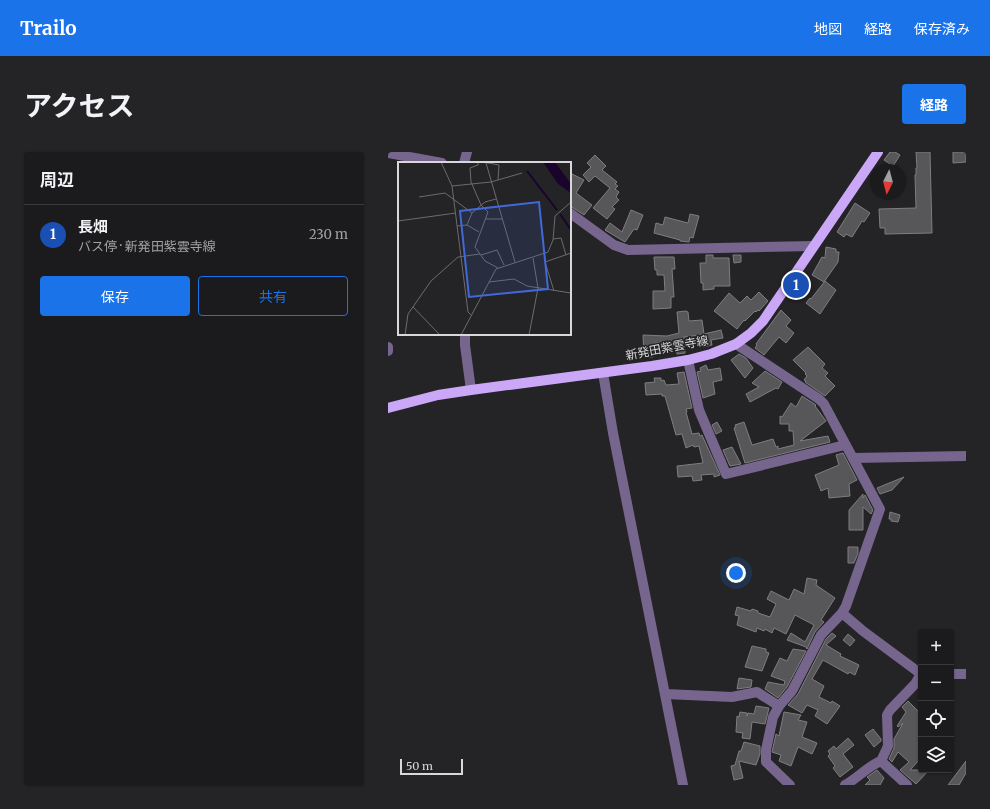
<!DOCTYPE html>
<html lang="ja">
<meta charset="utf-8">
<style>
body{margin:0;font-family:Merriweather,"Noto Sans JP",serif;background:#242325;color:#f1f3f6}
.controls{position:absolute;right:12px;bottom:12px;display:grid;overflow:hidden;border-radius:4px;box-shadow:0 1px 3px #0004}
.controls button{width:36px;height:36px;display:grid;place-items:center;padding:0;border:0;border-bottom:1px solid #39383b;background:#1b1a1c;color:#f1f3f6;font:20px sans-serif}
.compass{position:absolute;left:482px;top:12px;width:36px;height:36px;border-radius:50%;background:#1b1a1c;box-shadow:0 1px 3px #0004;rotate:186deg}
.scale{position:absolute;left:12px;bottom:10px;width:63px;box-sizing:border-box;padding-left:4px;border:2px solid #d8d7d9;border-top:0;font-size:11px;line-height:14px;white-space:nowrap;color:#d8d7d9;-webkit-text-stroke:3px #242326;paint-order:stroke}
.you{position:absolute;left:348px;top:421px;width:14px;height:14px;margin:-10px;border:3px solid #fff;border-radius:50%;background:#1a73e8;box-shadow:0 0 0 6px #1a73e833}
.badge{display:grid;place-items:center;width:26px;height:26px;border-radius:50%;background:#1a73e8;color:#fff;font-size:13px;font-weight:700}
.pin{position:absolute;translate:-50% -50%;border:2px solid #fff;box-shadow:0 1px 4px #0006}
.list{margin:0;padding:0;list-style:none}
h2{display:flex;justify-content:space-between;align-items:center;height:52px;margin:0;padding:0 16px;font-size:17px}
h2 small{font-size:13px;font-weight:400;color:#a0a1a3}
.list li{display:grid;grid-template-columns:26px 1fr auto;gap:12px;align-items:center;box-sizing:border-box;height:60px;padding:0 16px;border-top:1px solid #39383b}
.list b{display:block;font-size:15px;white-space:nowrap}
.list p{margin:0;font-size:13px;white-space:nowrap;color:#a0a1a3}
.list em{font-size:13px;font-style:normal;color:#a0a1a3}
.actions{display:flex;gap:8px;padding:12px 16px}
.actions a{flex:1;padding:9px 0;border:1px solid #1a73e8;border-radius:4px;text-align:center;font-size:14px;color:#1a73e8}
.actions .main{background:#1a73e8;color:#fff}
.icon{flex:none;width:22px;height:22px;fill:none;stroke:currentColor;stroke-width:2;stroke-linecap:round;stroke-linejoin:round}
.map{position:relative;flex:none;width:578px;height:633px;overflow:hidden;border-radius:4px}
header{display:flex;align-items:center;gap:24px;box-sizing:border-box;height:56px;padding:0 20px;background:#1a73e8;color:#fff}
header strong{font-size:19px}
nav{display:flex;gap:22px;margin-inline-start:auto;font-size:14px}
.intro{display:flex;align-items:center;justify-content:space-between;box-sizing:border-box;height:96px;padding:0 24px}
h1{margin:0;font-size:28px}
.button{padding:10px 18px;border-radius:4px;background:#1a73e8;color:#fff;font-size:14px;font-weight:700}
main{display:flex;gap:24px;padding:0 24px}
aside{flex:1;background:#1b1a1c;border-radius:4px;box-shadow:0 1px 3px #0004}
.map>svg:first-child{display:block}
.building{fill:#575659;stroke:#7f7d81}
.lines{fill:none;stroke-linecap:round;stroke-linejoin:round}
.minor{stroke:#76658c;stroke-width:10}
.major{stroke:#cba7f7;stroke-width:10}
.labels{text-anchor:middle;stroke-width:3;stroke-linejoin:round;paint-order:stroke}
.street-label{font-size:12px;fill:#d8d7d9;stroke:#242326}
.inset-river{fill:none;stroke:#1a042c;stroke-width:2}
.inset-road{fill:none;stroke:#6c6b6e;stroke-width:1}
.view{fill:#4269d8;fill-opacity:0.15;stroke:#4269d8;stroke-width:2}
.inset-edge{fill:none;stroke:#d8d7d9;stroke-width:2}
</style>
<header>
<strong>Trailo</strong>
<nav><a>地図</a><a>経路</a><a>保存済み</a></nav>
</header>
<div class="intro"><h1>アクセス</h1><a class="button">経路</a></div>
<main>
<aside>
<h2>周辺<small></small></h2>
<ul class="list">
<li><span class="badge" style="background:#1a4fb4">1</span><div><b>長畑</b><p>バス停 · 新発田紫雲寺線</p></div><em>230 m</em></li>
</ul>
<div class="actions"><a class="main">保存</a><a>共有</a></div>
</aside>
<div class="map">
<svg width="578" height="633" viewBox="0 0 578 633">
<rect width="100%" height="100%" fill="#242326"/>
<g class="building">
<path d="M502,0H507L512,3L505,14L496,8Z"/>
<path d="M528,0H542L544,81L497,82V76H492L491,57L528,56L527,23H528V16H529Z"/>
<path d="M565,0H578V10L565,11Z"/>
<path d="M207,3L218,14L214,18L229,30L227,32L230,34L227,37L231,40L228,45L231,48L224,55L227,57L219,67L205,56L222,36L207,24L201,30L195,23L203,15L199,11Z"/>
<path d="M184,22L196,28L188,41L204,53L196,63L182,54V25Z"/>
<path d="M467,51L482,61L476,70L474,69L464,85L458,82L456,85L449,80Z"/>
<path d="M243,58L255,63L249,78L246,77L237,90L217,78L222,71L234,80Z"/>
<path d="M302,62L311,64L305,86L302,85L301,90L292,89V88L266,81L268,71L275,73L277,65L300,71Z"/>
<path d="M438,95L448,97V100H451L450,110L436,130L424,123L434,105L437,106Z"/>
<path d="M318,103H325V106H341L342,134H326V137L315,138V131H313L312,111H318Z"/>
<path d="M345,103H353V110L346,111Z"/>
<path d="M266,105H286L287,117H284L286,145H283V156L265,157V139H277L276,123H269V118H267Z"/>
<path d="M437,129L448,138L432,162L418,151L422,146L423,147Z"/>
<path d="M371,140L380,149L371,159L370,158L368,160L367,159L357,169L356,168L349,177L326,159L341,141L352,151L359,144L363,148Z"/>
<path d="M393,158L403,168L398,174L406,181L398,191L391,185L376,203L367,196L369,193L368,192Z"/>
<path d="M298,159L300,160L301,169L314,168L316,182L333,178L335,186L323,188L324,193L315,195L313,183L296,185L297,201L289,202L288,194H280V192L267,191L268,200H265V205H256L255,183L279,184L291,181L289,160Z"/>
<path d="M420,195L437,212L434,216L440,221L437,224L447,234L437,244L417,230L418,229L416,228L419,224L417,222L418,221L405,208Z"/>
<path d="M351,202L358,206L365,216L357,226L343,208Z"/>
<path d="M318,213L320,218L332,216L334,228L325,230L327,242L315,246L309,220L313,219L312,216Z"/>
<path d="M377,219L394,230L390,237L388,236L362,250L358,242L371,235L364,231Z"/>
<path d="M296,220L304,256L298,257L299,260H298L304,282L311,281L312,284L314,283L332,323L326,325V322L313,323L314,328L305,329L304,324L290,325L289,314L315,311L311,294L306,295L305,293L298,296L294,282L288,283L277,244H274V242L258,243L257,231L267,230L266,226H273V229L276,228L278,233L291,232L289,221Z"/>
<path d="M414,244L428,253L427,254L438,269L412,289L440,284L442,290L357,311L346,276L348,275L347,273L356,270L364,293L385,287L388,295L390,294V297L406,293L405,279H401V272H392V264L394,265L403,251L408,255Z"/>
<path d="M329,270L334,279L328,282L324,273Z"/>
<path d="M344,295L353,312L342,314L335,298Z"/>
<path d="M455,301L469,328L461,332L462,344L441,346L440,336L433,339L427,323L451,313L448,303Z"/>
<path d="M516,325L504,338L492,342L489,336Z"/>
<path d="M475,342V346L477,343L485,358L483,362L475,355V378H461V358Z"/>
<path d="M502,360L512,363L510,370L503,369V367H501Z"/>
<path d="M460,395H470V401L466,411H460Z"/>
<path d="M419,426L429,428L428,433L447,446L433,468L436,470L435,471L427,480L419,497L418,495L399,488L403,481L417,490L426,473L407,463L398,482L386,476L384,481L377,477L376,479L369,476L368,480L349,473L351,464L347,463L349,455L363,459L364,457L370,459V461L382,465L388,452L379,447L383,439L401,448L406,437L416,442Z"/>
<path d="M444,481L448,484L438,493L453,502L452,504L471,513L467,523L461,520L460,522L435,508L424,527L436,534L431,545L443,551L444,549L452,554L439,572L427,564L430,558L419,553L414,561L400,553L410,542L438,487Z"/>
<path d="M460,482L467,488L462,494L455,488Z"/>
<path d="M364,494L378,497V500L381,501L374,519L357,515Z"/>
<path d="M405,497L418,499L399,535L390,546L377,537L380,530L396,533L397,529L383,524L392,506L399,509Z"/>
<path d="M351,526L364,528L363,535L349,537Z"/>
<path d="M520,549L533,562V606L522,618H541L528,632L512,618L521,610L510,600L504,610L501,607L506,596V587L515,571L510,575L509,574L518,560L514,555Z"/>
<path d="M368,554L381,556L377,572L364,570L362,587L354,586L355,581L348,580L349,564L351,565L352,560L359,561V564L360,561L366,562Z"/>
<path d="M396,560L413,563L410,568L419,570L414,585L429,591L424,602L410,595L403,614L391,609L393,603L384,600L388,582L391,584Z"/>
<path d="M485,577L493,587V589L486,595L477,583Z"/>
<path d="M460,586L466,593L455,602L465,615L452,625L445,616L447,614L440,604L442,602L440,599L446,594L448,597Z"/>
<path d="M356,590L372,594V602L368,613L351,609L355,626L346,628L343,614L347,613L351,599H353Z"/>
<path d="M578,609V621L571,633H560Z"/>
<path d="M489,618L496,626L492,633H477L482,628L479,625Z"/>
</g>
<g class="lines">
<g class="minor">
<path d="M0,1L54,11"/>
<path d="M76,11L79,0"/>
<path d="M182,61L226,93L240,98L425,94"/>
<path d="M77,182V193L83,238"/>
<path d="M348,192L431,247L436,252L492,357L458,454L454,461L433,483L404,539L391,554L385,565L378,598V610L402,633"/>
<path d="M0,195V199"/>
<path d="M300,208L311,258L338,322L457,293"/>
<path d="M215,221L225,281L295,633"/>
<path d="M465,306L578,304"/>
<path d="M454,461L475,479L533,522"/>
<path d="M563,522H578"/>
<path d="M277,542L344,545L369,540L391,554"/>
<path d="M493,609L519,633"/>
<path d="M457,633C470,626 480,614 493,609L500,594L499,563L502,558L527,532L533,522"/>
</g>
<path class="major" d="M0,256L50,243L83,238L264,214L300,208L323,202L348,192L363,181L375,169L490,0"/>
</g>
<g class="labels">
<g class="street-label">
<text transform="translate(279 196) rotate(-11)" y="4">新発田紫雲寺線</text>
</g>
</g>
<g transform="translate(10 10)">
<rect width="173" height="173" fill="#242326"/>
<path d="M145,0H157L173,22V31L160,22Z" fill="#1a042c"/>
<path class="inset-river" d="M129,9L159,48M162,52L173,68"/>
<path class="inset-road" d="M43,0L54,24L70,150L73,153M80,0V3L72,6L73,20L83,43L90,50L77,85L87,99L100,106M85,0L101,3L100,18M88,1L117,100M54,24L93,20L124,11M21,35L47,31L74,51M88,57H104M0,59L58,51M69,63L74,51L87,40L98,37M59,64L69,63L81,70M155,77L163,76L168,93M83,93L99,88L106,103M91,120L116,117L129,124L173,131M156,129L147,100L173,91M15,145L42,173M7,173L10,152L33,119L60,95L82,92M63,173L98,107L150,90L155,78L157,54L173,40M131,173L140,126L135,96"/>
<path class="view" d="M141,40L150,127L71,135L62,49Z"/>
<rect width="173" height="173" class="inset-edge"/>
</g>
</svg>
<div class="controls">
<button>+</button>
<button>−</button>
<button><svg class="icon" aria-label="locate" viewBox="0 0 24 24"><circle cx="12" cy="12" r="6"/><path d="M12 2v4M12 18v4M2 12h4M18 12h4"/></svg></button>
<button><svg class="icon" aria-label="layers" viewBox="0 0 24 24"><path d="M12 4l9 5-9 5-9-5zM3 14l9 5 9-5"/></svg></button>
</div>
<svg class="compass" viewBox="-18 -18 36 36"><path d="M0-13l5 13h-10z" fill="#e53935"/><path d="M0 13l5-13h-10z" fill="#a0a1a3"/></svg>
<div class="scale">50 m</div>
<div class="you"></div>
<div class="pin badge" style="left:408px;top:133px;background:#1a4fb4">1</div>
</div>
</main>
